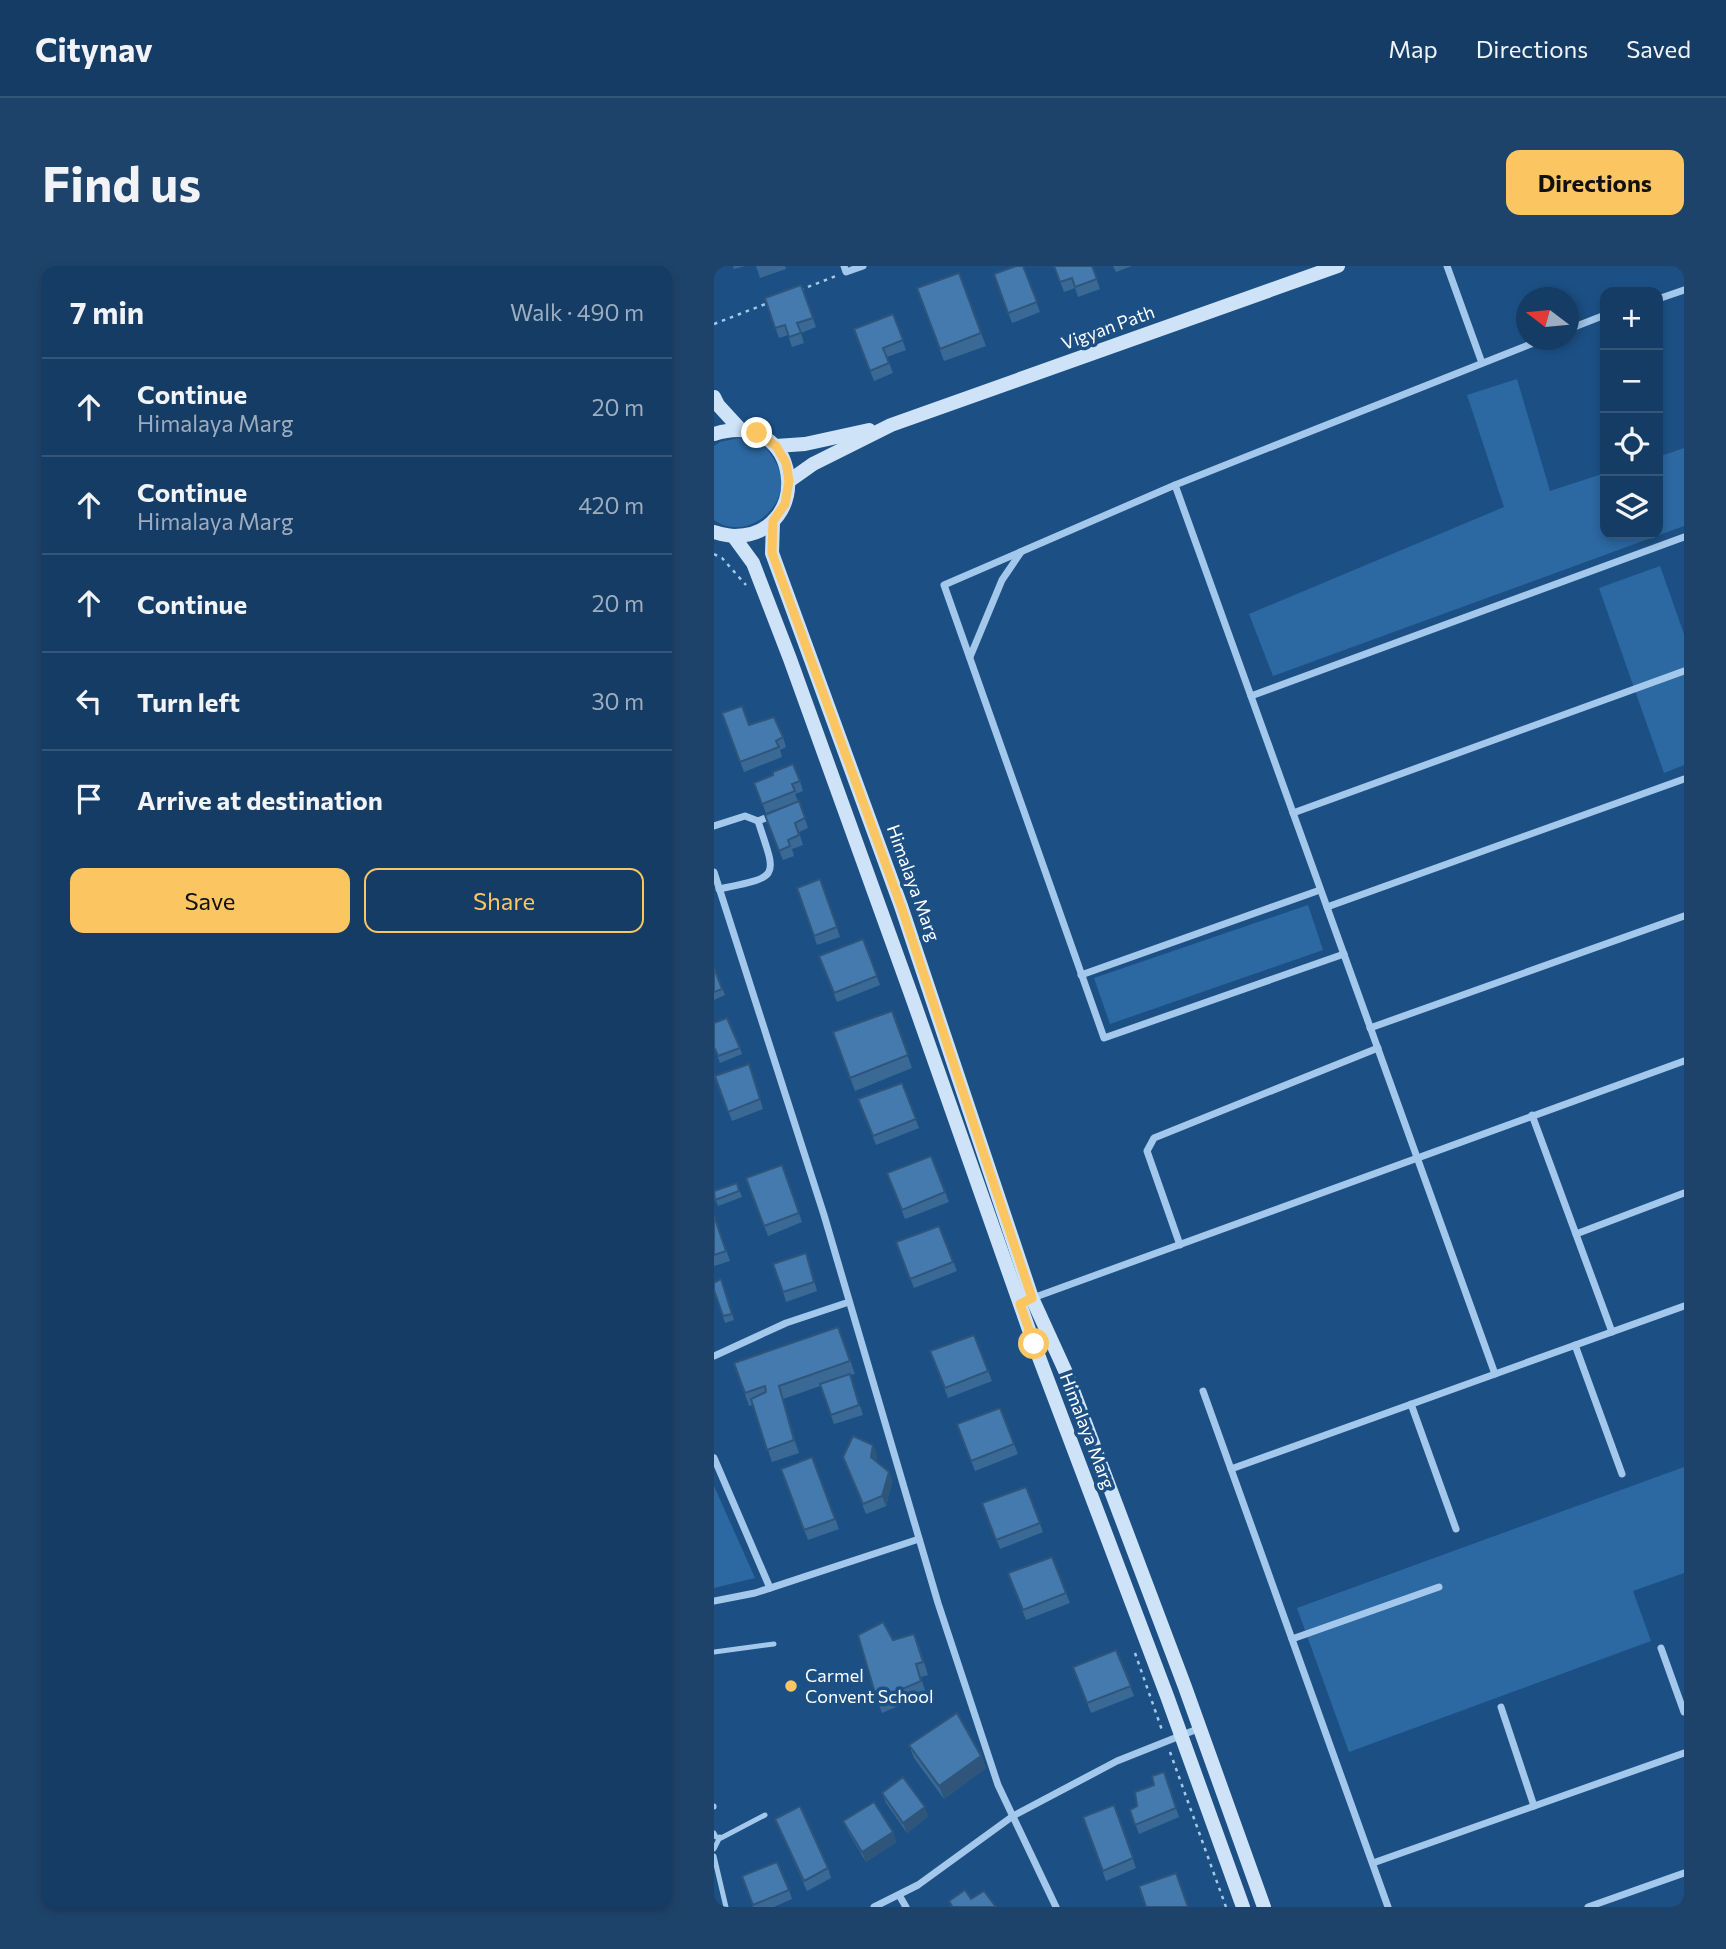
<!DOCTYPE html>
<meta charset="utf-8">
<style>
body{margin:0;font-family:Commissioner,sans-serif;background:#1e436a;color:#f1f3f6}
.controls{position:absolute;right:21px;top:21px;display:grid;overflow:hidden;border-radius:14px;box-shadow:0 4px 10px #0003}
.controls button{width:63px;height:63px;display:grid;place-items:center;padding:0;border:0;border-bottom:2px solid #345678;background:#153c64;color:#f1f3f6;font:35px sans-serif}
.compass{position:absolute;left:802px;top:21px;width:63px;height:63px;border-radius:50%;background:#153c64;box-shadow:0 4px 10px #0003;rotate:286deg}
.stop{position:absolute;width:21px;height:21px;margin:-16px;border:5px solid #fbc561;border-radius:50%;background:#fff}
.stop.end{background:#fbc561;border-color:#fff;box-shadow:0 2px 7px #0008}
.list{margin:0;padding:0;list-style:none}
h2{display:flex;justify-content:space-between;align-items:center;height:91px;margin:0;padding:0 28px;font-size:30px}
h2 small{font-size:23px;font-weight:400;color:#9dadbf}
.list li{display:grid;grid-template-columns:46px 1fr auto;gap:21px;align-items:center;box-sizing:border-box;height:98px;padding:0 28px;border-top:2px solid #345678}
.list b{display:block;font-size:26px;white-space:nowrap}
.list p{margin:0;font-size:23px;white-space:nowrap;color:#9dadbf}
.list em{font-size:23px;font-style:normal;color:#9dadbf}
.actions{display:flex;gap:14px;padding:21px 28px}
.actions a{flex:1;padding:16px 0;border:2px solid #fbc561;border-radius:14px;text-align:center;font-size:24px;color:#fbc561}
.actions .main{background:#fbc561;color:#111}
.icon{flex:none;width:38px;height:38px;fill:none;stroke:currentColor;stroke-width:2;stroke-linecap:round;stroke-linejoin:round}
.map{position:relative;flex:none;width:970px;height:1641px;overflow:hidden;border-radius:14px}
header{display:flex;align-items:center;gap:42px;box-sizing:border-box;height:98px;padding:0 35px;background:#153c64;border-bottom:2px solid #345678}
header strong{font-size:33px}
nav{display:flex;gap:38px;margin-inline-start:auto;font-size:24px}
.intro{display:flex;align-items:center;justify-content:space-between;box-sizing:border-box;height:168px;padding:0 42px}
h1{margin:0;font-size:49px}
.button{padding:18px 32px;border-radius:14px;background:#fbc561;color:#111;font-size:24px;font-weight:700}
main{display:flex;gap:42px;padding:0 42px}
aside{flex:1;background:#153c64;border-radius:14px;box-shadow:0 4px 10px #0003}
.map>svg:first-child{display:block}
.green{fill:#2c68a2}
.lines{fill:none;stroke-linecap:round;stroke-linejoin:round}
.path{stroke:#a3c8eb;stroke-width:2.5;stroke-dasharray:3.5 5;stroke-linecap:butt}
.service{stroke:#a3c8eb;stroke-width:5}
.minor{stroke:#a3c8eb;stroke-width:7}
.secondary{stroke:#cfe3f8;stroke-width:14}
.wall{fill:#3a6996}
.shaded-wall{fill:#30557a}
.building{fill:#447aae;stroke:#30557a;stroke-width:2}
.route{stroke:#fbc561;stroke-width:9}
.poi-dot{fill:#fbc561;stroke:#1c5085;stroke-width:2.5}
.labels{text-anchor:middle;stroke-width:7;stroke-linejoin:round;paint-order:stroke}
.street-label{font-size:18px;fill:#fff;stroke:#1c5085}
.poi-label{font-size:18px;fill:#fff;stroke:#1c5085;text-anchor:start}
</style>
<header>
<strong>Citynav</strong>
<nav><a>Map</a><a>Directions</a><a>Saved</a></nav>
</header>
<div class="intro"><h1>Find us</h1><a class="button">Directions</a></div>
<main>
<aside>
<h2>7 min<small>Walk · 490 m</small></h2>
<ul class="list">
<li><svg class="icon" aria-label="ahead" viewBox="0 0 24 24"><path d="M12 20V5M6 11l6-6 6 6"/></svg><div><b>Continue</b><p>Himalaya Marg</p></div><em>20 m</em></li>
<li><svg class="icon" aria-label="ahead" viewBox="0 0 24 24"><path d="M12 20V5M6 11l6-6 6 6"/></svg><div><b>Continue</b><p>Himalaya Marg</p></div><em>420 m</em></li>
<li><svg class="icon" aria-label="ahead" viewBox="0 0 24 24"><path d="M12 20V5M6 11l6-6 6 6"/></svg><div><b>Continue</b></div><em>20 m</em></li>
<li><svg class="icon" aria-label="left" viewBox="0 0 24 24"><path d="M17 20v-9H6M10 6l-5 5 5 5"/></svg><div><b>Turn left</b></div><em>30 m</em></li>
<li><svg class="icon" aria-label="arrive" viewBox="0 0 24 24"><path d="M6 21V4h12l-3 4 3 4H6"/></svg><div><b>Arrive at destination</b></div></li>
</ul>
<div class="actions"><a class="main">Save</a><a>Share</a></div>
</aside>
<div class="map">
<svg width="970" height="1641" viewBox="0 0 970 1641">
<rect width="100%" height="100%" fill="#1c5085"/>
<g class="green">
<path d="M803,113L836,225L891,207V268H944V191L970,182V260L559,410L535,348L790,241L753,129Z"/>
<path d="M25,172C32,174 40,176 47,179C53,182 57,189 61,195C85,233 36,279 0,254V180L6,176Z"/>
<path d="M946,300L970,368V499L950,507L885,322Z"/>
<path d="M594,639L609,684L396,758L380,712Z"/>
<path d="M970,1201V1307L919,1325L937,1375L635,1486L583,1342Z"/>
<path d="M0,1220L41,1312L0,1322Z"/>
</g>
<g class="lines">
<g class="path">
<path d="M86,24L122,10"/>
<path d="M0,58L54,37"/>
<path d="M0,288L8,292L32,319"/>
<path d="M421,1387L449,1467"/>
<path d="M456,1486L512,1641"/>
</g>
<g class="service">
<path d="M0,1386L60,1378"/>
<path d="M0,1541V1540"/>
<path d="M0,1567L2,1571L7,1572L51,1549"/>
<path d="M0,1583L6,1571"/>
<path d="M0,1590L12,1641"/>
</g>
<g class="minor">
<path d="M130,0L132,6L149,0"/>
<path d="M733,0L768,97"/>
<path d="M944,33L970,24"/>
<path d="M855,63L891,49"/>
<path d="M461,219L781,1108"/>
<path d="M256,391L288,314L307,286"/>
<path d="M537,430L970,271"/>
<path d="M579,547L970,405"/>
<path d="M0,560L31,550L44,555L59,549"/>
<path d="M0,606L110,949L224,1337L284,1519L342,1641"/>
<path d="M5,623C67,610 63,613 44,555"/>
<path d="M613,641L970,513"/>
<path d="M630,688L390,772L230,319L461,219L827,74"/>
<path d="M367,709L606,624"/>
<path d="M656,762L970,650"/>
<path d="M818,849L898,1066"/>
<path d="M862,968L970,927"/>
<path d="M466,979L433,885L440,872L664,782"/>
<path d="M316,1033L970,795"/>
<path d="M861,1079L908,1208"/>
<path d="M0,1090L72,1057L135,1036"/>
<path d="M489,1125L674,1641"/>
<path d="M697,1138L742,1263"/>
<path d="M0,1192L56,1322"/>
<path d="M517,1203L970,1040"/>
<path d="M0,1335L41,1327L205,1273"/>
<path d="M578,1373L725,1321"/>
<path d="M947,1382L970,1446"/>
<path d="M787,1441L820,1540"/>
<path d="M659,1597L970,1487"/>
<path d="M185,1629L192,1641"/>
<path d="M160,1641L204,1619L299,1550L403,1495L486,1462"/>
<path d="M874,1641L970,1607"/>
</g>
<g class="secondary">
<path d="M0,131L4,139L26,163"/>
<path d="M0,168C88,140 101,269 21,270C15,270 7,268 0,266"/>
<path d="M62,180L91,178L155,164"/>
<path d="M75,215L99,198L177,159L624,0"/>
<path d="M59,255L58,287L187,640L318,1032L354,1111L471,1421L550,1641"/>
<path d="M20,271L39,297L76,393L198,731L320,1078L453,1430L529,1641"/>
</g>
</g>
<g class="wall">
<path d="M19,0H31L20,3Z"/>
<path d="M42,0H71L72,3L46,12Z"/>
<path d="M309,0L326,46L298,57L280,8Z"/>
<path d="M340,0H378L386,23L364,31L361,22L350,26Z"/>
<path d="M399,0H418L402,6Z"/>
<path d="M87,19L102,61L87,67L90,77L78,81L74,69L65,72L51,32Z"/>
<path d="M203,22L267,67L272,80L230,95Z"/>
<path d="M179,48L192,84L173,91L179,107L160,115L140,63Z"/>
<path d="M8,447L35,459L69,471L72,481L66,484L68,491L30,506Z"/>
<path d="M86,515L89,525L81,528L84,535L52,547L40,517Z"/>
<path d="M85,535L94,562L85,566L89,579L78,583L80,590L69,594L51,549Z"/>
<path d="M106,613L126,671L103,679L83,622Z"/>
<path d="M149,673L166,719L123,736L105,690Z"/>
<path d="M0,702L11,729L0,734Z"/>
<path d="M178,745L198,802L141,825L119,766Z"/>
<path d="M0,782H26L28,788L6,797Z"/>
<path d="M35,798L49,843L18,855L1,810Z"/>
<path d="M188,817L205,862L162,879L144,833Z"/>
<path d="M217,890L235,936L191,953L173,907Z"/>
<path d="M68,899L88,956L54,970L32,912Z"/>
<path d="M25,923L28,931L4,940L0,930Z"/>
<path d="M0,949L16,995L0,1000Z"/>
<path d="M225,960L243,1005L200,1022L182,976Z"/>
<path d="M95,996L103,1025L72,1036L69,1026Z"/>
<path d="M7,1013L20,1054L11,1057L0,1024Z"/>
<path d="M124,1061L141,1108L136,1109L149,1149L120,1158L106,1120L69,1133L85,1187L58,1196L39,1139L35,1140L20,1097Z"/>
<path d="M260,1069L278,1115L234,1132L216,1085Z"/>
<path d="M243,1158L300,1178L304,1188L261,1205Z"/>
<path d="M163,1189L162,1195L175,1206L178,1216L172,1240L152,1248L129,1191Z"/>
<path d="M98,1191L125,1263L94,1274L67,1203Z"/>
<path d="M312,1221L329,1266L286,1283L268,1237Z"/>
<path d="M338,1291L356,1337L312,1354L294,1307Z"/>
<path d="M179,1374L205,1380L214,1409L207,1411L212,1428L168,1447L163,1434Z"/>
<path d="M402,1384L420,1430L377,1447L359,1401Z"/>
<path d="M195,1479L267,1490L272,1502L230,1533L200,1492Z"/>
<path d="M450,1506L465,1551L425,1568L416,1544L423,1540Z"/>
<path d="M168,1527L214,1550L193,1567L172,1537Z"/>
<path d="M400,1539L422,1602L392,1615L369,1551Z"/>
<path d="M61,1553L114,1602L117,1612L93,1625Z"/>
<path d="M129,1555L179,1566L182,1576L152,1596L133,1564Z"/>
<path d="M28,1610L75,1624L78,1633L60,1641H39Z"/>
</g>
<g class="shaded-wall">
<path d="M65,1120L69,1133L85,1187L80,1174Z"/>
<path d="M159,1179L163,1189L161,1201L157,1191Z"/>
<path d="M175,1206L178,1216L172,1240L168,1230Z"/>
<path d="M267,1490L272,1502L230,1533L225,1520Z"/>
<path d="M211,1541L214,1550L193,1567L189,1557Z"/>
<path d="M179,1566L182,1576L152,1596L148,1586Z"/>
</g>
<g class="building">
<path d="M302,0H309L323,36L294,47L280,8Z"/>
<path d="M340,0H378L383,13L361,21L358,12L346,16Z"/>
<path d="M245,7L267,67L226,83L203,22Z"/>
<path d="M87,19L99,52L83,57L87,67L75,71L71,59L61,62L51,32Z"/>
<path d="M179,48L189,74L169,82L175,97L156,105L140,63Z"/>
<path d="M28,440L35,459L60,451L69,471L62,475L65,481L26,496L8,447Z"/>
<path d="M79,498L86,515L78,518L81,525L48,538L40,517L59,509V506Z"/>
<path d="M85,535L91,552L81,557L85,569L74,574L76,580L65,585L51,549Z"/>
<path d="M106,613L123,661L100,670L83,622Z"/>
<path d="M149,673L163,710L120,727L105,690Z"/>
<path d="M0,702L8,723L0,726Z"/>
<path d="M178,745L194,789L136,812L119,766Z"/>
<path d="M13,752L26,782L4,790L0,781V757Z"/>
<path d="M35,798L46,833L14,846L1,810Z"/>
<path d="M188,817L202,853L159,870L144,833Z"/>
<path d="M217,890L231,926L188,944L173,907Z"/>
<path d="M68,899L85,947L50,960L32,912Z"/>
<path d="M23,917L25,925L1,934L0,925Z"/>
<path d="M0,950L12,985L0,989Z"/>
<path d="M225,960L239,996L196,1013L182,976Z"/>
<path d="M92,987L100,1016L69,1026L59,998Z"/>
<path d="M7,1013L18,1048L9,1050L0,1024V1017Z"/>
<path d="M124,1061L136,1095L65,1120L80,1174L53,1184L37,1133L52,1126L51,1120L31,1127L20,1097Z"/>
<path d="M260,1069L274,1105L231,1122L216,1085Z"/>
<path d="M136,1108L145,1139L117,1149L106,1118Z"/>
<path d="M286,1142L300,1178L257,1195L243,1158Z"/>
<path d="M139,1170L159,1179L157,1191L175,1206L168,1230L149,1238L129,1191Z"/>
<path d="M98,1191L121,1253L90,1264L67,1203Z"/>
<path d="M312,1221L326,1257L282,1274L268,1237Z"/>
<path d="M338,1291L352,1327L309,1344L294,1307Z"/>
<path d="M169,1356L179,1374L200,1368L209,1396L202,1398L207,1415L163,1434L144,1369Z"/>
<path d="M402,1384L417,1420L373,1437L359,1401Z"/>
<path d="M243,1447L267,1490L225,1520L195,1479Z"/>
<path d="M450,1506L462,1542L421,1559L416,1544L423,1540L421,1526L440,1519L438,1510Z"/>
<path d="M189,1511L211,1541L189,1557L168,1527Z"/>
<path d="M160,1536L179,1566L148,1586L129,1555Z"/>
<path d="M400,1539L419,1592L389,1605L369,1551Z"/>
<path d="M86,1540L114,1602L90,1615L61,1553Z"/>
<path d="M63,1596L75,1624L39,1639L28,1610Z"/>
<path d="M462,1607L474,1641H432L425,1620Z"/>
<path d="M251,1624L257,1633L270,1625L282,1641H237L238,1640L235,1635Z"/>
</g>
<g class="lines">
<path class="route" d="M43,167L62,180L72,197L75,215L71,238L59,255L58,287L187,640L318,1032L306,1038L320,1078"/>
</g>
<circle class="poi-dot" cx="77" cy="1420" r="7"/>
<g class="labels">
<g class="street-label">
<text transform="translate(394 62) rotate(-20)" y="6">Vigyan Path</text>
<text transform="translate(199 617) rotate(70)" y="6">Himalaya Marg</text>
<text transform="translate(373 1165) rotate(69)" y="6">Himalaya Marg</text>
</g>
<g class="poi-label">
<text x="91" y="1416">Carmel<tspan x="91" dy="21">Convent School</tspan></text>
</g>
</g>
</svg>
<div class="controls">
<button>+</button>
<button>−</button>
<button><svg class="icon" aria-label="locate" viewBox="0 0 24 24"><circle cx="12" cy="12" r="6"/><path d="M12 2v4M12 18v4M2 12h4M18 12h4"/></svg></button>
<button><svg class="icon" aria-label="layers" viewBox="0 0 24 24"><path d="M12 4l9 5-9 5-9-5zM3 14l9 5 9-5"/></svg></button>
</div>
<svg class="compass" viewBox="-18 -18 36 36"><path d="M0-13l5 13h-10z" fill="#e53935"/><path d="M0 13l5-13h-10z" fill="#9dadbf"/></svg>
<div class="stop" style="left:320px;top:1078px"></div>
<div class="stop end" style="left:43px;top:167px"></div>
</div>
</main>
